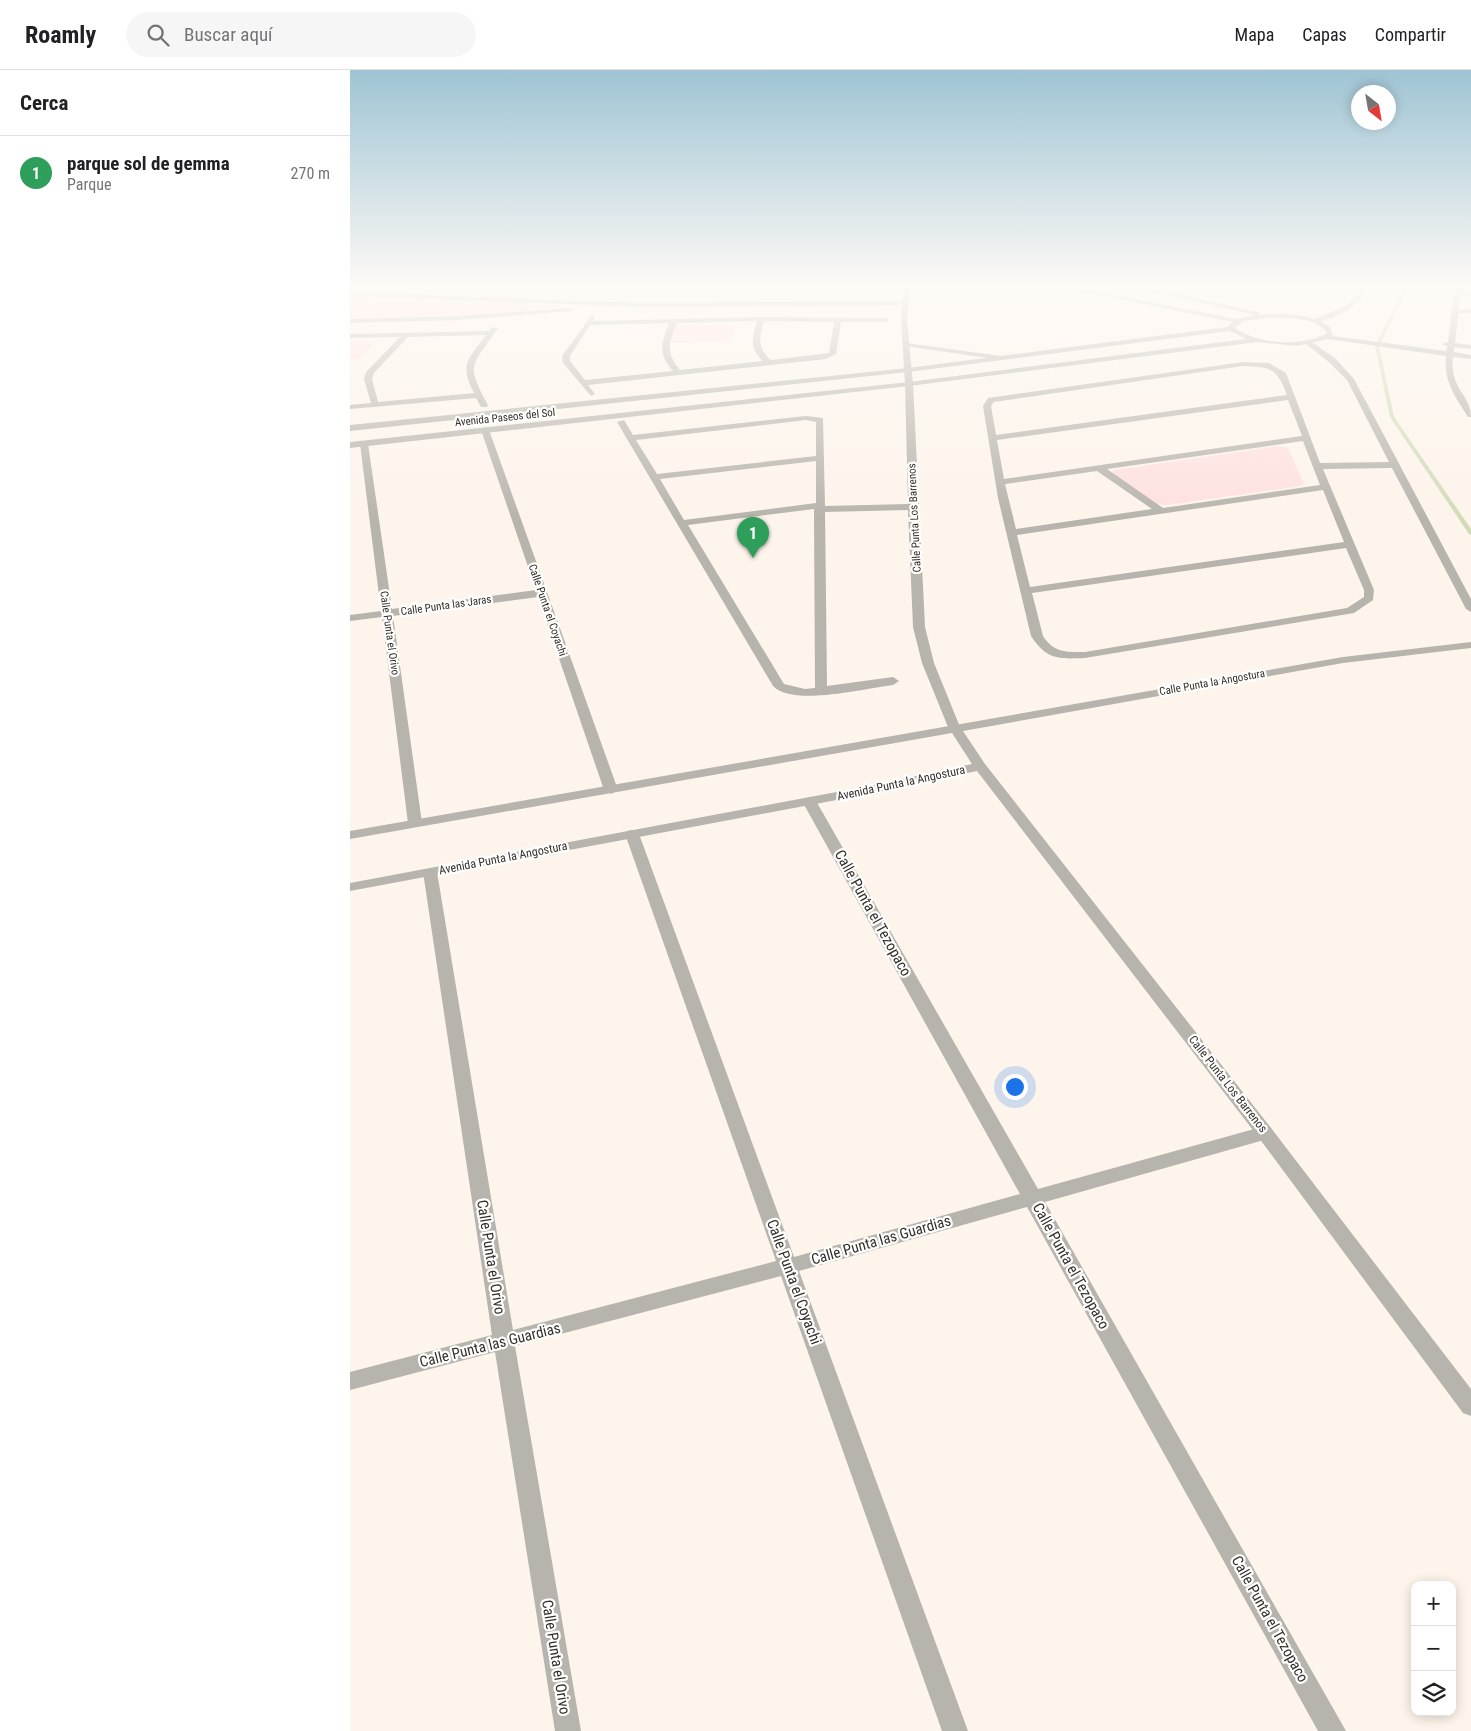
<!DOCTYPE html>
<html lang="es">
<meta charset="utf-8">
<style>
body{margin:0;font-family:"Roboto Condensed",sans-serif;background:#f6f6f6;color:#202124}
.controls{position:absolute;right:15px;bottom:15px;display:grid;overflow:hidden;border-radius:10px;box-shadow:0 2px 12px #0003}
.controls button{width:45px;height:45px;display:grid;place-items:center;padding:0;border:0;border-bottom:1px solid #e0e0e0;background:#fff;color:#202124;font:25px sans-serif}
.compass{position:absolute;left:1001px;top:15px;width:45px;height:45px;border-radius:50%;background:#fff;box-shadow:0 2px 12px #0003;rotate:149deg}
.you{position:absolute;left:664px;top:1016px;width:18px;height:18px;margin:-12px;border:4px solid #fff;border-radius:50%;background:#1a73e8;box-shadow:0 0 0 8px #1a73e833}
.badge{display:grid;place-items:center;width:32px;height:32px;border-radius:50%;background:#b45309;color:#fff;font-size:16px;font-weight:700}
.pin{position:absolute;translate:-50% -41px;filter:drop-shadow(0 1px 2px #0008)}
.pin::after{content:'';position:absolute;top:26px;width:18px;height:15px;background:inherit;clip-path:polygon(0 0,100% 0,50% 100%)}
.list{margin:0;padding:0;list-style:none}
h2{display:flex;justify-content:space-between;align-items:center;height:65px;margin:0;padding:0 20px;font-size:21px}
h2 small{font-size:16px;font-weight:400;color:#757577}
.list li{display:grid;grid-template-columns:32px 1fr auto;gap:15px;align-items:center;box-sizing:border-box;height:75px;padding:0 20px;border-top:1px solid #e0e0e0}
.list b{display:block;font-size:19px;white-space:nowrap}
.list p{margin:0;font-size:16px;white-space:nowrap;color:#757577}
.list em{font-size:16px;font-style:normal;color:#757577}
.icon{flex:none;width:28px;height:28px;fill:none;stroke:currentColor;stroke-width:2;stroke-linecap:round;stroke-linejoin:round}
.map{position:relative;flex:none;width:1121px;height:1661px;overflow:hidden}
header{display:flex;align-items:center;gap:30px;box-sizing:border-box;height:70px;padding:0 25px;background:#fff;border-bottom:1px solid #e0e0e0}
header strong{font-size:24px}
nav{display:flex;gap:28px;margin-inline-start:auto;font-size:18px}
.search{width:350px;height:45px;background:#f6f6f6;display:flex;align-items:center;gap:12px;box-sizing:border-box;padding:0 18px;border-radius:28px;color:#757577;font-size:19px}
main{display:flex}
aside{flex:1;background:#fff}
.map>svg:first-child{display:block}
.green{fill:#fee0df}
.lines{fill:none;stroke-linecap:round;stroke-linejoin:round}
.stream{fill:#d1dcb7;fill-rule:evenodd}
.service{fill:#b6b4ac;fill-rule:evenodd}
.minor{fill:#b6b4ac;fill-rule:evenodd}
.tertiary{fill:#b6b4ac;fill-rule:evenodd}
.labels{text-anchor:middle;stroke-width:4.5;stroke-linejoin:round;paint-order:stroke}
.far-street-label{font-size:11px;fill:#342e28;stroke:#fff}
.street-label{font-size:12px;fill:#342e28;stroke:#fff}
.near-street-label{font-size:15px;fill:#342e28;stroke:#fff}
</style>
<header>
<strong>Roamly</strong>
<div class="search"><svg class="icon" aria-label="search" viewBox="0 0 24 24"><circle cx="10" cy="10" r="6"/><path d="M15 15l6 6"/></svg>Buscar aquí</div>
<nav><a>Mapa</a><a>Capas</a><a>Compartir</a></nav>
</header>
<main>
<aside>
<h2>Cerca<small></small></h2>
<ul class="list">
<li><span class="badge" style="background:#2e9e5b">1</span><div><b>parque sol de gemma</b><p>Parque</p></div><em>270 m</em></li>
</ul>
</aside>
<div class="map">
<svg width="1121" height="1661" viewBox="0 0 1121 1661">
<rect width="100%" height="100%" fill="#fdf4eb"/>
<g class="green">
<path d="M0,227H36L210,236L207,238L132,244L0,248Z"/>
<path d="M330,255H378L385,256L379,272L318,273L324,257Z"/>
<path d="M0,271H21L24,273L10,289H0Z"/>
<path d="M928,376L938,378L954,414L951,416L817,435L807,434L762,404L764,400Z"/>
</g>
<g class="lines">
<path class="stream" d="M1054,218H1058L1029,276L1044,347L1121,459V465L1119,464L1040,347L1025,276Z"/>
<path class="service" d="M557,273L651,286L654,288L651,290L555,276Z"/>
<g class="minor">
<path d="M265,218H338L335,220H268Z"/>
<path d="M554,218H560L557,250L563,314L575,557L584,593L610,657L604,661L598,657L572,593L563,557L558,440L475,442L477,616L543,607L549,611L543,615C517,618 442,637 423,616L267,352L274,350L283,365L456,346L473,348L475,436L558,434L555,314L551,250L552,235L294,237L0,226V222L294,233L552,231ZM456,350L466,352V386L307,404L286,370ZM466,391V433L334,450L310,409ZM464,439L465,618L455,619L434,614L338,455Z"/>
<path d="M1012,218H1018C1006,239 988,247 965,253L962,251C981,239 998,242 1012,218Z"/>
<path d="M1107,220L1121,222V226L1105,223Z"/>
<path d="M220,238L222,241L108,250L0,253V249L108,246Z"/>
<path d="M1121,239V243L1103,244L1100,242Z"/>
<path d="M242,245L245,247L243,251L411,247L537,248L540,250L537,252H491L486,284L476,289L238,315L245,324L241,326L213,293L212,286ZM407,251C402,268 399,278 413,291L330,300C316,283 318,273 327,253ZM414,251L484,252L479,283L421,290C407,278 409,269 414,251ZM319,253C311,273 308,284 323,301L235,310L220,291V286L240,255Z"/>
<path d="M142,257L148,258C122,297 115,292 138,335L137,337H131L126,328L0,339V335L21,333L14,309L16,302L50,267L0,268V264L139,261ZM136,265C118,290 109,293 124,323L28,332L22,309L24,303L58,267Z"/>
<path d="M959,270L986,289L1004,309L1121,529V542L1116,539L1042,398L973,399L1024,520L1023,530L1004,543L735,588C708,589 697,590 681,566L648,428L633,336L638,328L893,292L919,293L936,303L970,393L1039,392L997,310L980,293L956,274ZM893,296C921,297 927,298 937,325L646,365L641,336L644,332ZM938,330L952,366L654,409L647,370ZM953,371L970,415L813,438L757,399ZM747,401L802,439L666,459L655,414ZM973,420L994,472L680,517L667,465ZM996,478L1014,520V527L997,538L735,582C716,582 704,583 693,566L682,523Z"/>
<path d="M135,357L139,360L268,720L261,724L254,720L188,527L43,546L72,753L65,757L58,753L32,547L0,551V545L31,541L10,374L14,371L18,374L42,539L186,520L131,360Z"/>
<path d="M459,727L466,731L688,1119L915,1056L921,1058L924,1063L921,1068L695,1132L996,1661H968L677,1137L449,1201L618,1661H592L431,1206L165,1276L231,1661H205L145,1282L0,1320V1302L142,1265L73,802L75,799H85L87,802L163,1260L426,1191L275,764L277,761L282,760L289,764L444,1187L670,1124L452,731Z"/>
</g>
<g class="tertiary">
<path d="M716,218H727L886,249L905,245L790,218H800L908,242L911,245C933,242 962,244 980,257L983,266L1096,281L1097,276L1091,274L1098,272L1105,218H1111L1105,273L1121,275V279L1104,277V282L1121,285V289L1103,287C1099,319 1121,324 1121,347H1118C1105,327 1093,310 1096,286L978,269L947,276L908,272L559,316L0,378V372L559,312L896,269L880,261L558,302L0,361V355L558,298L877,257L882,252ZM916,248C933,248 968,246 977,263C952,278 908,274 885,258L893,251Z"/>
<path d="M1121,572V578L993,593L613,661L635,694L921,1058L1121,1319V1346L1113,1343L909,1068L627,701L524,723L0,821V813L524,715L622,694L602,663L0,769V761L993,587Z"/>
</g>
</g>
<linearGradient id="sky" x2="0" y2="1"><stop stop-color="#9fc4d4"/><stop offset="0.48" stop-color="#fefaf6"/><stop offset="1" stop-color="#fefaf6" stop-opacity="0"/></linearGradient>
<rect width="1121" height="450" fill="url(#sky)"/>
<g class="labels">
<g class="far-street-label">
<text transform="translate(155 347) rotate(-6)" y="4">Avenida Paseos del Sol</text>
<text transform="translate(564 448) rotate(-93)" y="4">Calle Punta Los Barrenos</text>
<text transform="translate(96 535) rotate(-8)" y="4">Calle Punta las Jaras</text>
<text transform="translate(198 540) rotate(71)" y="4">Calle Punta el Coyachi</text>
<text transform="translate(40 563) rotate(82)" y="4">Calle Punta el Orivo</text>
<text transform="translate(862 612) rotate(-10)" y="4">Calle Punta la Angostura</text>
</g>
<g class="street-label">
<text transform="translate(551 713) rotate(-12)" y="4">Avenida Punta la Angostura</text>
<text transform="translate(153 788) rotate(-11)" y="4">Avenida Punta la Angostura</text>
<text transform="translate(878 1014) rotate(52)" y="4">Calle Punta Los Barrenos</text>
</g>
<g class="near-street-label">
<text transform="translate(523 843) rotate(61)" y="5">Calle Punta el Tezopaco</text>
<text transform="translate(531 1170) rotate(-16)" y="5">Calle Punta las Guardias</text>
<text transform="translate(141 1187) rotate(81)" y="5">Calle Punta el Orivo</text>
<text transform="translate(721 1196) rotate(61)" y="5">Calle Punta el Tezopaco</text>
<text transform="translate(444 1212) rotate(70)" y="5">Calle Punta el Coyachi</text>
<text transform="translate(140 1275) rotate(-14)" y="5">Calle Punta las Guardias</text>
<text transform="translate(920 1549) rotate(61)" y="5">Calle Punta el Tezopaco</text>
<text transform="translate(206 1587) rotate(81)" y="5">Calle Punta el Orivo</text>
</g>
</g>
</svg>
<div class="controls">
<button>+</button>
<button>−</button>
<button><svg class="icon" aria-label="layers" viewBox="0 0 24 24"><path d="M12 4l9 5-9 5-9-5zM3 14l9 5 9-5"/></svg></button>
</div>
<svg class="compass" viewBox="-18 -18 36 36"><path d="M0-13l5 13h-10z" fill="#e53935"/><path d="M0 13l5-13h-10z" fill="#757577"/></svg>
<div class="you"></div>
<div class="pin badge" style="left:403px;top:488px;background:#2e9e5b">1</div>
</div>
</main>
